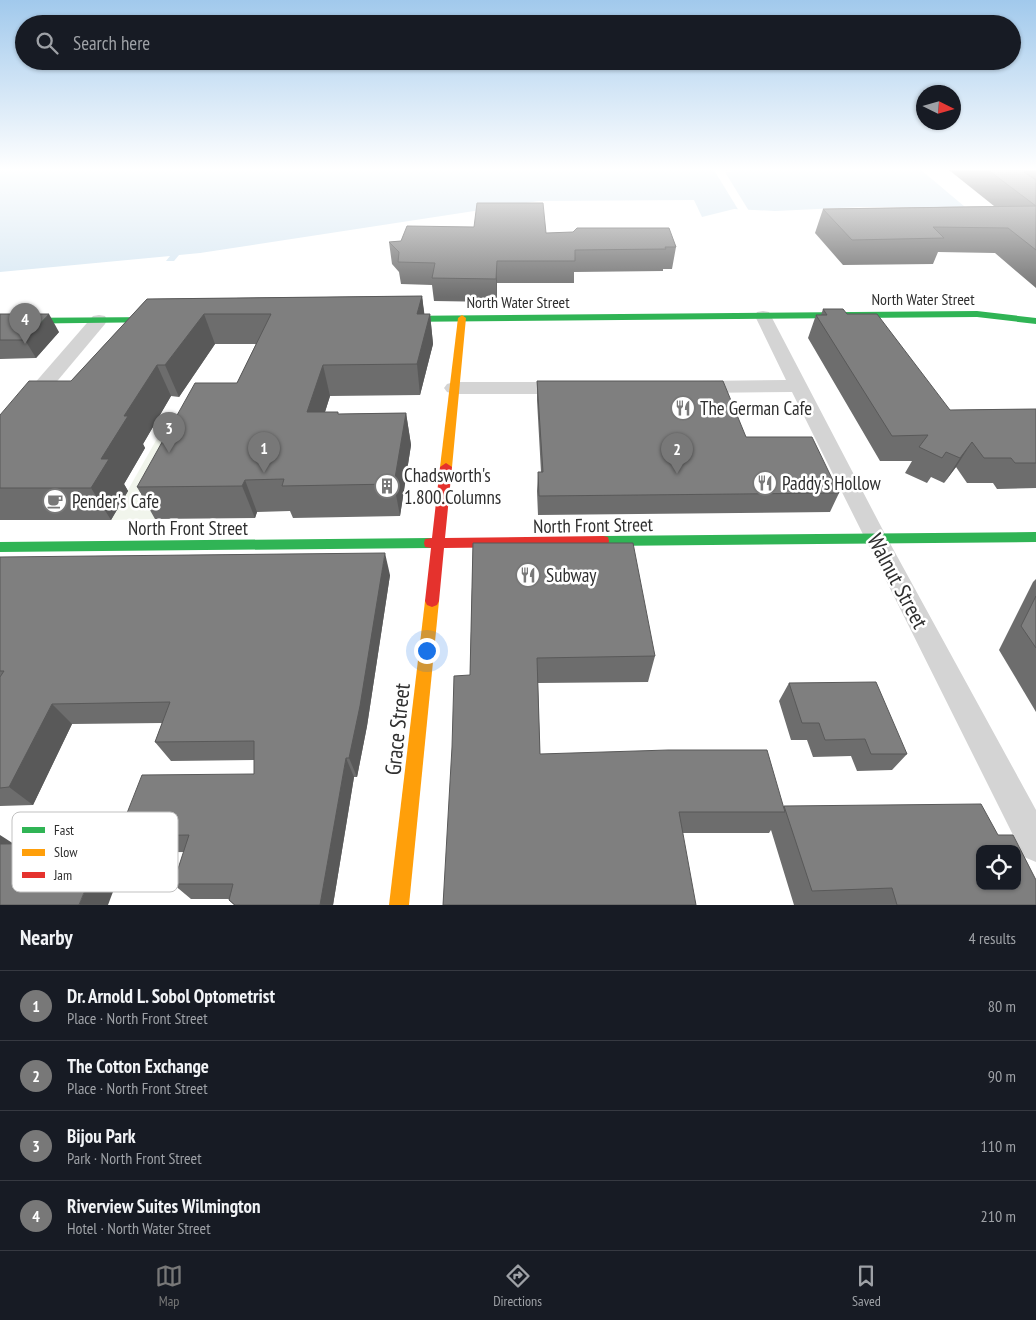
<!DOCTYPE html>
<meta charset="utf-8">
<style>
body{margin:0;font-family:"PT Sans Narrow",sans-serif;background:#242831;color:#f1f3f6}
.controls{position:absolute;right:15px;bottom:15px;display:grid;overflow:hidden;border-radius:10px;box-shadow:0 1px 4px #0004}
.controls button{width:45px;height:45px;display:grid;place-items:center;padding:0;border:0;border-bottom:1px solid #363941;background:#171b24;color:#f1f3f6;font:25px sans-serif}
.compass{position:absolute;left:916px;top:85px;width:45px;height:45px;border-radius:50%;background:#171b24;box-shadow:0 1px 4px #0004;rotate:95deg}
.you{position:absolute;left:426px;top:650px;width:18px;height:18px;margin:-12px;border:4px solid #fff;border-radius:50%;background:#1a73e8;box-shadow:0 0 0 8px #1a73e833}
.badge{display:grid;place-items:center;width:32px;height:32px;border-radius:50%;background:#787878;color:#fff;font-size:16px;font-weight:700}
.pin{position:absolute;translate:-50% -41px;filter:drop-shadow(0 1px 2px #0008)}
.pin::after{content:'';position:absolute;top:26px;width:18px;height:15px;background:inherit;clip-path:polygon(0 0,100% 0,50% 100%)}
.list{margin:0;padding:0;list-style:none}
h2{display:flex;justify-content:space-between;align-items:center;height:65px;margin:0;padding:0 20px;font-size:21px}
h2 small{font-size:16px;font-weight:400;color:#9ea1a6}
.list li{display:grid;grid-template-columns:32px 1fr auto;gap:15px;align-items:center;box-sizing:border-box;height:70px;padding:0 20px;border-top:1px solid #363941}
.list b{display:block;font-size:19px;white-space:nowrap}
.list p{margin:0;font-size:16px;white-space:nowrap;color:#9ea1a6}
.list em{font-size:16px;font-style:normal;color:#9ea1a6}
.icon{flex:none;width:28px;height:28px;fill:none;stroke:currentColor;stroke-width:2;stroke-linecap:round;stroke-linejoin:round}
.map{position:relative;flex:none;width:1036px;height:905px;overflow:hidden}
.search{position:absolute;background:#171b24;box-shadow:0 1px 4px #0004;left:15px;right:15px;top:15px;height:55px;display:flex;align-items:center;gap:12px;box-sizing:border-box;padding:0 18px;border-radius:28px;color:#9ea1a6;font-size:19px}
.sheet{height:345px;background:#171b24}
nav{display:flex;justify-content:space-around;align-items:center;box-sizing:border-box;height:70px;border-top:1px solid #363941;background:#171b24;font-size:14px;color:#9ea1a6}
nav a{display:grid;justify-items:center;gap:2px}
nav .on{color:#787878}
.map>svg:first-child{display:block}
.green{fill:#f1f5ec}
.water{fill:#d8e8f3}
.pier{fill:#fff}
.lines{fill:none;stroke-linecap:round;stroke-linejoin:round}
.street{fill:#d4d4d4;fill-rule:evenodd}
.fast{fill:#30b455;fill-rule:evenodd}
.slow{fill:#ff9f0a;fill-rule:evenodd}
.jam{fill:#e5322d;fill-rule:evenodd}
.wall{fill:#6d6d6d}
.shaded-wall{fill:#595959}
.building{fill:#7f7f7f;stroke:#595959;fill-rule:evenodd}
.labels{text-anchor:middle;stroke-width:5;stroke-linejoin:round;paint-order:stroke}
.far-street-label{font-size:16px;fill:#2f2f2f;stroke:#fff}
.poi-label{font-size:19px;fill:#2f2f2f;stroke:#fff;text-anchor:start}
.street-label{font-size:19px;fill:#2f2f2f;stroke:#fff}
.near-street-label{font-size:22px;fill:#2f2f2f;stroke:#fff}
.key{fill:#fff;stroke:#c1c1c1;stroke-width:1}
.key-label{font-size:14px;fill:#2f2f2f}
</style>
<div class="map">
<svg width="1036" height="905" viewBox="0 0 1036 905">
<rect width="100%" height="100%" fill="#fff"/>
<path class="green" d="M171,414L208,415L155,519L111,520Z"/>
<path class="water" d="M0,170H921L977,217L914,207H860L775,211L734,209L702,217L694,200L539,201L200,253L179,255L174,261H166L170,256L0,272Z"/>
<path class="pier" d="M714,170L734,171L725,172L749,211H739Z"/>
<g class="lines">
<g class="street">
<path d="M763,311L769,312L771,316L886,536L1036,810V862L1024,857L792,392L697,393L690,391L687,387L690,383L697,381L786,380L755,316L757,312Z"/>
<path d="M99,315L105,316L107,320L105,324L7,441L0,443V423L93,316Z"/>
<path d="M454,382H566L573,384L576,388L573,392L566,394H454L447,392L444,388L447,384Z"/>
</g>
<g class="fast">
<path d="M977,311L1036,318V324L977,317L394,322L390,319L394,316Z"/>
<path d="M163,317L166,318V322L0,324V318Z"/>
<path d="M1036,532V542L603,546L598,545L597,541L598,537L603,536Z"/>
<path d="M430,538L435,539L436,543L435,547L430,548L0,552V542Z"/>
</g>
<g class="slow">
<path d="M462,315L466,318L452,467L446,471L440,467L458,318Z"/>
<path d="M432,595L437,597L439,601L409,905H389L425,601L427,597Z"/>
</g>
<path class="jam" d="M446,463L452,467L445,538L603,536L608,537L609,541L608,545L603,546L444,548L439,601L437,605L432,607L427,605L425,601L431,548L425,547L424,543L425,539L432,538L440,467Z"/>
</g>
<g class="wall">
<path d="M949,170H1036V288L995,253L938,252L933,264L843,265L815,233L823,209L994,206Z"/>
<path d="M546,233L676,247L672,269H663V271L574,272V283H497V302L434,301L432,285L401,284L399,272L392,264L389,242Z"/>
<path d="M422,296L424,314H430L433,344L420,395L330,396L325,412L339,414L406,413L411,445L400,516L293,518L290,511L257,512L255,518L155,519L137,487L237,383L256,344H215L179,397L171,396L143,444L145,448L124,484L128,491L111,520H0V415L71,381L147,299Z"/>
<path d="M823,309L847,314L950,410L1036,409V488L997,489L993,483H967L956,467L944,483L931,477L927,483L905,473L912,461H880L808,338L816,315H821Z"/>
<path d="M0,314L59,332L36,358L0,359Z"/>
<path d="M537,381L746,437L839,493L830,512L538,515L537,491L538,472H541L537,400Z"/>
<path d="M473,543L655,656L648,682L538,683L540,754L783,807L784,806L998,835L1036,905H794L771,830L769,833H683L443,905L470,675Z"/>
<path d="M0,557L390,575L367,726L357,777H354L333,905H234L229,900V899H191L173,884L184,852L138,853L118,836L254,774V760L171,761L155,742L162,723L72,724L33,805L0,806Z"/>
<path d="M1036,579V712L999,650L1033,582Z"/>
<path d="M789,683L907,754L892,770L857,771L851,756L813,757L807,740H791L779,701Z"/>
</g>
<g class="shaded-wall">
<path d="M497,261V302L496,279Z"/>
<path d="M422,296L426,326L417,314Z"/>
<path d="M49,314L59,332L36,358L25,340Z"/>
<path d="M204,314L215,344L179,397L165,365Z"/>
<path d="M430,314L433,344L420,395L417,364Z"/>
<path d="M157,365L171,396L143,444L145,448L124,484L128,491L111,520L91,488L101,459L124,416Z"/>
<path d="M323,365L330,396L315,443L307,412Z"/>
<path d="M406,413L411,445L400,516L394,484Z"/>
<path d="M972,442L956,467L944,483L960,458Z"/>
<path d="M245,480L257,512L255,518L242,486Z"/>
<path d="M385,553L390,575L367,726L357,777L349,758Z"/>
<path d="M52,704L72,724L33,805L9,787Z"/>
<path d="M346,758L354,777L333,905H320Z"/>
<path d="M0,835L14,844L0,858Z"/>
<path d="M104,843L125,860L108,905H79Z"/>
</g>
<g class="building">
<path d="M988,170H1036V172H1024L1036,180V250L1008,228L933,227L944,238L852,240L823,209L1036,206Z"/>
<path d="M477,203H543L546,233L573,232L577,228H669L676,247H665L666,249L575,250V261H497L496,279L432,278L435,263L398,262L399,252L389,242L401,241L407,226L474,227Z"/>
<path d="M422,296L417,314H430L417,364L323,365L307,412H338V414L406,413L394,484L282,486L284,479L245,480L242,486L137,487L195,383H237L271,314H204L165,365H157L124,416H128L101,459H109L91,488H0V415L29,381H71L147,299Z"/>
<path d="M823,309H843L847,314H877L950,410L1036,409V463H1015L1011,458H984L972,442L960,458L946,452L942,458L919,447L928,435L892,436L816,315H827Z"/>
<path d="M0,314H49L25,340H0Z"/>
<path d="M537,381H723L746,437H812L839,493L539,496L538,472H543Z"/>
<path d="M473,543H633L655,656L537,658L540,754L668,750H767L785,812H679L696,905H443L452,747L454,676L470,675Z"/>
<path d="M385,553L360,706L349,758H346L320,905H235L229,900L233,884H173L189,835L118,836L142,775L254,774V741L155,742L170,702L52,704L9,787L0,788V677L4,671H0V557Z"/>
<path d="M1036,596V648L1021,626Z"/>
<path d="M876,682L907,754H871L865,739L825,740L819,723H802L789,683Z"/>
<path d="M981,804L998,835H1013L1036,880V905H897L892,888L812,891L784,806ZM980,849H1017V886H980Z"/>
<path d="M104,843L79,905H0V844Z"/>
</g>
<linearGradient id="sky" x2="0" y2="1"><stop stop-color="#a1c9ec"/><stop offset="0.57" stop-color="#fff"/><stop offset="1" stop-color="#fff" stop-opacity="0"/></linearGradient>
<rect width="1036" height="297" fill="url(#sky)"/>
<defs>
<g id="restaurant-ring" transform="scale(1.25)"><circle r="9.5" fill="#fff" stroke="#787878" stroke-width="1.5"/><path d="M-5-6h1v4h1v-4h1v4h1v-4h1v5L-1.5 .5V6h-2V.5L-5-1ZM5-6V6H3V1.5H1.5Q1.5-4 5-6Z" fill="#787878"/></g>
<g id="building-ring" transform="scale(1.25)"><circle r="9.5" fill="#fff" stroke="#787878" stroke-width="1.5"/><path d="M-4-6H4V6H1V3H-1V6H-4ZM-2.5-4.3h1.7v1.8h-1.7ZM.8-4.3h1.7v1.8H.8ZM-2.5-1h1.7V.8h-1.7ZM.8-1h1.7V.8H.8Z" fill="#787878"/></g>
<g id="cafe-ring" transform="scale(1.25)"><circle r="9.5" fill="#fff" stroke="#787878" stroke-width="1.5"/><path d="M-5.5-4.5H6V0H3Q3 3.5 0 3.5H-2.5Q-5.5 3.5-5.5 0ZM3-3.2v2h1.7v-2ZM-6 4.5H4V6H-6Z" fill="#787878"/></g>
</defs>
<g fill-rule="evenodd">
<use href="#restaurant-ring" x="683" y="408"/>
<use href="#restaurant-ring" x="765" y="483"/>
<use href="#building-ring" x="387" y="486"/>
<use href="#cafe-ring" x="55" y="501"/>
<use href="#restaurant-ring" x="528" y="575"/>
</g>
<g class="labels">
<g class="far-street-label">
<text x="923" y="305">North Water Street</text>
<text x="518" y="308">North Water Street</text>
</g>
<g class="poi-label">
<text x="700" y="415">The German Cafe</text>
<text x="404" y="482">Chadsworth's<tspan x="404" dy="22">1.800.Columns</tspan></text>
<text x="782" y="490">Paddy's Hollow</text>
<text x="72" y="508">Pender's Cafe</text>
<text x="546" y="582">Subway</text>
</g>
<g class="street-label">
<text transform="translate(593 525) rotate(-1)" y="7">North Front Street</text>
<text x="188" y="535">North Front Street</text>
</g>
<g class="near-street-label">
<text transform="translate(898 581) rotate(62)" y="8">Walnut Street</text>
<text transform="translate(397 729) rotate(-84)" y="8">Grace Street</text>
</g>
</g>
<rect x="12" y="812" width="166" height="80" rx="8" class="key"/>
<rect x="22" y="827" width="23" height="6" fill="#30b455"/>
<rect x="22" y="849" width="23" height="7" fill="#ff9f0a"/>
<rect x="22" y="872" width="23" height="6" fill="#e5322d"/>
<g class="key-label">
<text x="54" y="835">Fast</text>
<text x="54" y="857">Slow</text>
<text x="54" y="880">Jam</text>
</g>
</svg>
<div class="controls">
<button><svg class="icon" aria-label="locate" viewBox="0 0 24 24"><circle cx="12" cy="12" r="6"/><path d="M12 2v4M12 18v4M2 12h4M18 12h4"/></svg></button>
</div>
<svg class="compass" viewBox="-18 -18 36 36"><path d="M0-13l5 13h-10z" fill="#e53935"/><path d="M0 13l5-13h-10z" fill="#9ea1a6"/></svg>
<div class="you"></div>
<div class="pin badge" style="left:264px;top:473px">1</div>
<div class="pin badge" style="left:677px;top:474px">2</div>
<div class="pin badge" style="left:169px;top:453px">3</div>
<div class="pin badge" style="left:25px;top:344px">4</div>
<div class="search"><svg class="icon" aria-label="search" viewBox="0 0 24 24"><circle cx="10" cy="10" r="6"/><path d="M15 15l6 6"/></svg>Search here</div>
</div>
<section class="sheet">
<h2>Nearby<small>4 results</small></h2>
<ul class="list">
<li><span class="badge">1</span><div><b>Dr. Arnold L. Sobol Optometrist</b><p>Place · North Front Street</p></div><em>80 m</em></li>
<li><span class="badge">2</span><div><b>The Cotton Exchange</b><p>Place · North Front Street</p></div><em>90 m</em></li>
<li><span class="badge">3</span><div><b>Bijou Park</b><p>Park · North Front Street</p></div><em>110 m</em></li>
<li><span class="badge">4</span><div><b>Riverview Suites Wilmington</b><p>Hotel · North Water Street</p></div><em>210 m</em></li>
</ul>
</section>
<nav>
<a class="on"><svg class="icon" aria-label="map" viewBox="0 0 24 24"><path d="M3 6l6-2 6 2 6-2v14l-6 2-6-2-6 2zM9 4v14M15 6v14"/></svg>Map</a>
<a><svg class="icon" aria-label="directions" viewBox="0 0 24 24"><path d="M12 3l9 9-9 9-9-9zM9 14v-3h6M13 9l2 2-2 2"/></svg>Directions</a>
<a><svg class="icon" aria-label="saved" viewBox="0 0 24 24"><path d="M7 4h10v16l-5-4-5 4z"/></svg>Saved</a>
</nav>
